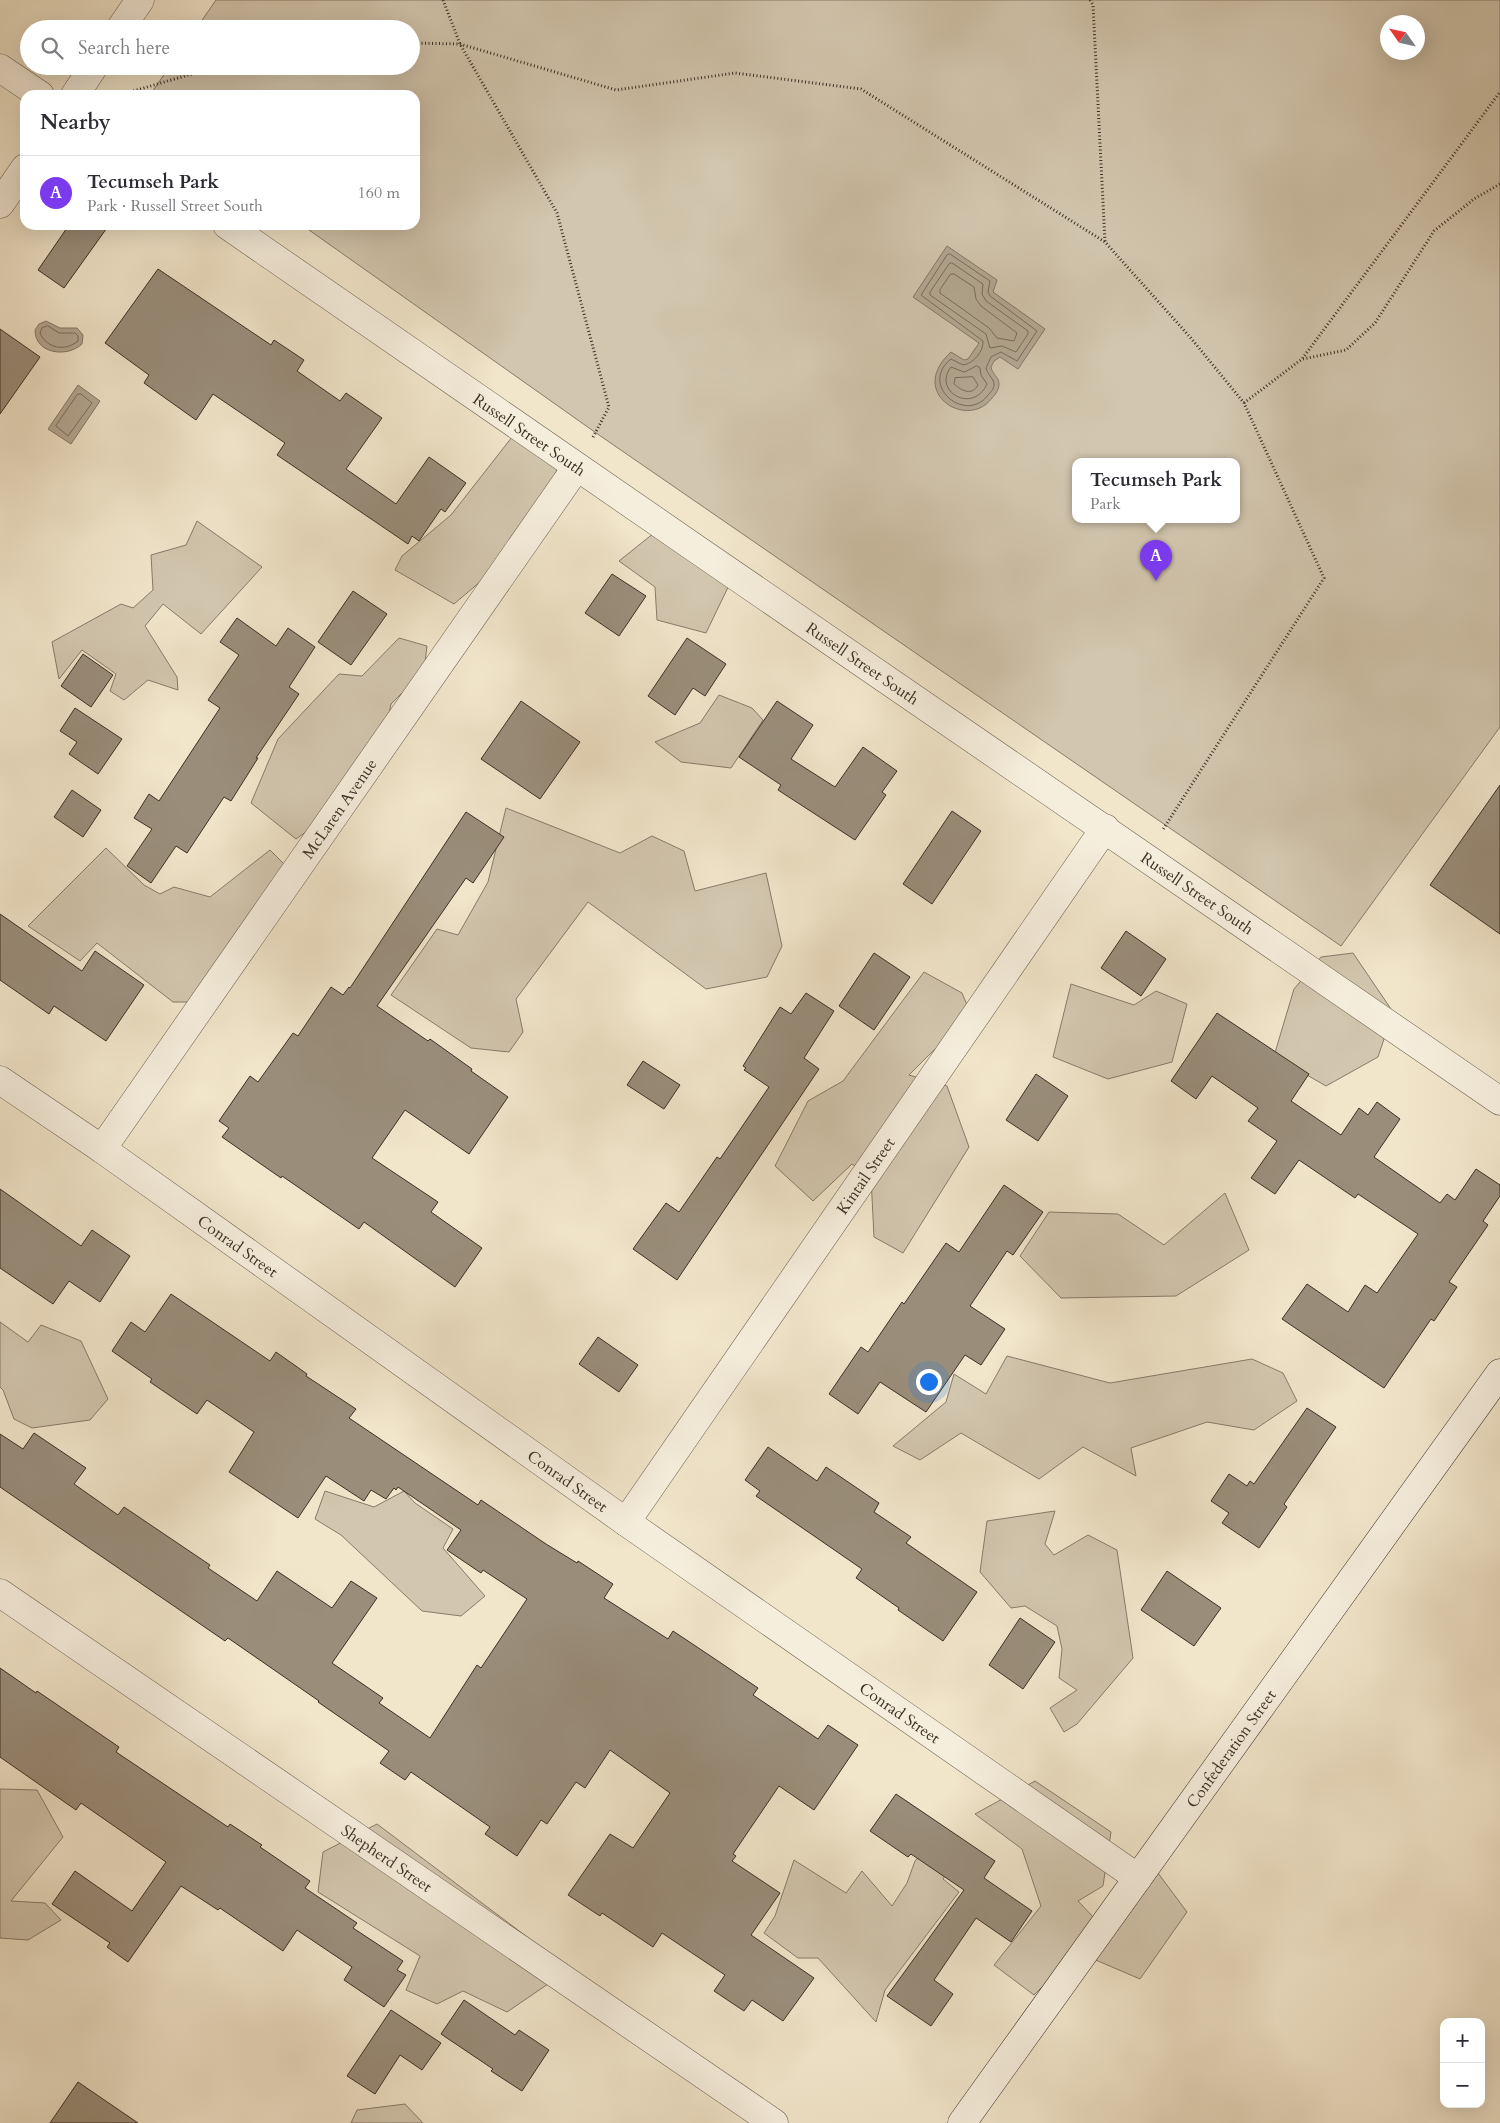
<!DOCTYPE html>
<meta charset="utf-8">
<style>
body{margin:0;font-family:Cardo,serif;background:#f2f2f3;color:#2b2b33}
.controls{position:absolute;right:15px;bottom:15px;display:grid;overflow:hidden;border-radius:10px;box-shadow:0 5px 20px #0002}
.controls button{width:45px;height:45px;display:grid;place-items:center;padding:0;border:0;border-bottom:1px solid #e1e1e2;background:#fff;color:#2b2b33;font:25px sans-serif}
.compass{position:absolute;left:1380px;top:15px;width:45px;height:45px;border-radius:50%;background:#fff;box-shadow:0 5px 20px #0002;rotate:304deg}
.you{position:absolute;left:928px;top:1381px;width:18px;height:18px;margin:-12px;border:4px solid #fff;border-radius:50%;background:#1a73e8;box-shadow:0 0 0 8px #1a73e833}
.badge{display:grid;place-items:center;width:32px;height:32px;border-radius:50%;background:#7c3aed;color:#fff;font-size:16px;font-weight:700}
.pin{position:absolute;translate:-50% -41px;filter:drop-shadow(0 1px 2px #0008)}
.pin::after{content:'';position:absolute;top:26px;width:18px;height:15px;background:inherit;clip-path:polygon(0 0,100% 0,50% 100%)}
.popup{position:absolute;left:1072px;top:458px;width:168px;height:65px;box-sizing:border-box;display:grid;place-content:center;border-radius:10px;background:#fff;filter:drop-shadow(0 1px 4px #0005);font-size:16px;white-space:nowrap;color:#7c7c81}
.popup b{font-size:19px;color:#2b2b33}
.popup::after{content:'';position:absolute;left:50%;top:100%;margin-left:-10px;border:10px solid transparent;border-top-color:#fff}
.list{margin:0;padding:0;list-style:none}
h2{display:flex;justify-content:space-between;align-items:center;height:65px;margin:0;padding:0 20px;font-size:21px}
h2 small{font-size:16px;font-weight:400;color:#7c7c81}
.list li{display:grid;grid-template-columns:32px 1fr auto;gap:15px;align-items:center;box-sizing:border-box;height:75px;padding:0 20px;border-top:1px solid #e1e1e2}
.list b{display:block;font-size:19px;white-space:nowrap}
.list p{margin:0;font-size:16px;white-space:nowrap;color:#7c7c81}
.list em{font-size:16px;font-style:normal;color:#7c7c81}
.icon{flex:none;width:28px;height:28px;fill:none;stroke:currentColor;stroke-width:2;stroke-linecap:round;stroke-linejoin:round}
.map{position:relative;flex:none;width:1500px;height:2123px;overflow:hidden}
.search{position:absolute;background:#fff;box-shadow:0 5px 20px #0002;left:20px;top:20px;width:400px;height:55px;display:flex;align-items:center;gap:12px;box-sizing:border-box;padding:0 18px;border-radius:28px;color:#7c7c81;font-size:19px}
.panel{position:absolute;background:#fff;box-shadow:0 5px 20px #0002;left:20px;top:90px;width:400px;height:140px;border-radius:15px}
.map>svg:first-child{display:block}
.green{fill:#d2c6ae;stroke:#877b6a;fill-rule:evenodd}
.water{fill:#b3a792;stroke:#837766}
.lines{fill:none;stroke-linecap:round;stroke-linejoin:round}
.shore{stroke:#786c5c;stroke-width:1}
.building{fill:#9a8e7b;stroke:#3c3025}
.minor-casing{stroke:#695d4e;stroke-width:29}
.tertiary-casing{stroke:#695d4e;stroke-width:29}
.secondary-casing{stroke:#3c3025;stroke-width:29}
.path{stroke:#3c3025;stroke-width:3;stroke-dasharray:1 2.5;stroke-linecap:butt}
.minor{stroke:#f6eedd;stroke-width:28}
.tertiary{stroke:#f6eedd;stroke-width:28}
.secondary{stroke:#f6eedd;stroke-width:28}
.labels{text-anchor:middle;stroke-width:4.5;stroke-linejoin:round;paint-order:stroke}
.street-label{font-size:16px;fill:#3c3025;stroke:#f6eedd}
</style>
<div class="map">
<svg width="1500" height="2123" viewBox="0 0 1500 2123">
<rect width="100%" height="100%" fill="#f1e5ca"/>
<filter id="stains"><feTurbulence type="fractalNoise" baseFrequency=".004" numOctaves="4"/><feColorMatrix values="0 0 0 0 .2 0 0 0 0 .09 0 0 0 0 .02 0 0 0 .5 -.17"/></filter>
<radialGradient id="worn" r=".72"><stop offset=".6" stop-color="#630" stop-opacity="0"/><stop offset="1" stop-color="#630" stop-opacity=".3"/></radialGradient>
<g class="green">
<path d="M216,0H1500V727L1341,946L599,435L302,225H415V95H150L170,66H411V29H196ZM1388,22H1418V52H1388ZM1076,462H1236V520H1076Z"/>
<path d="M516,432L558,466L532,549L494,570L454,604L395,570L402,556L451,515Z"/>
<path d="M197,521L262,567L201,634L163,604L145,626L177,677L178,690L148,680L124,700L110,691L116,674L82,650L59,679L52,642L121,604L133,608L153,590L151,555L186,545Z"/>
<path d="M659,529L732,579L706,633L657,620L655,587L619,561Z"/>
<path d="M399,638L427,646L424,671L391,704L385,733L313,827L296,839L251,803L278,739L339,674L362,676Z"/>
<path d="M719,695L752,708L763,720L731,768L681,762L655,742L700,723Z"/>
<path d="M506,808L620,853L652,836L684,851L695,891L766,873L782,946L767,977L706,989L588,902L516,999L523,1032L509,1052L471,1048L391,995L437,929L458,935L488,882Z"/>
<path d="M106,848L144,885L160,894L174,887L210,897L270,850L291,871L195,1002H173L97,943L80,961L28,926Z"/>
<path d="M1353,953L1393,1012L1378,1057L1326,1086L1274,1056L1294,989L1321,957Z"/>
<path d="M924,972L962,993L977,1029L953,1061L936,1048L909,1075L947,1086L969,1147L903,1253L874,1237L871,1177L852,1164L813,1201L775,1166L808,1101L843,1081Z"/>
<path d="M1071,984L1134,1005L1156,991L1187,1004L1172,1062L1108,1079L1053,1057Z"/>
<path d="M1225,1193L1249,1250L1176,1296L1061,1298L1020,1256L1049,1212L1118,1214L1164,1245Z"/>
<path d="M0,1322L28,1342L41,1325L81,1341L108,1399L90,1420L32,1428L14,1419L3,1390L0,1387Z"/>
<path d="M1007,1356L1110,1383L1252,1359L1283,1373L1297,1401L1254,1430L1207,1422L1131,1448L1136,1476L1083,1447L1039,1479L961,1433L920,1460L893,1446L946,1402L954,1374L986,1394Z"/>
<path d="M325,1491L374,1507L404,1491L415,1503L453,1529L443,1548L485,1596L461,1616L422,1611L341,1535L315,1519Z"/>
<path d="M1055,1511L1045,1544L1054,1555L1088,1535L1117,1550L1133,1658L1077,1724L1064,1732L1050,1708L1077,1690L1059,1678L1062,1649L1057,1626L1025,1606L1011,1608L980,1572L987,1521Z"/>
<path d="M1035,1781L1111,1832L1103,1886L1078,1901L1095,1919L1158,1873L1187,1912L1140,1979L1077,1952L1034,1995L994,1965L1041,1906L1022,1849L975,1814Z"/>
<path d="M0,1789L37,1790L63,1837L11,1901L45,1903L61,1920L28,1940L0,1938Z"/>
<path d="M377,1824L551,1955L548,1984L507,2012L463,1991L437,2004L406,1990L420,1956L318,1892L323,1852Z"/>
<path d="M934,1839L960,1852L943,1879L959,1892L885,1990L876,2022L818,1958H798L764,1933L775,1916L794,1860L846,1893L862,1871L892,1906L907,1883L915,1861Z"/>
<path d="M405,2104L423,2123H351L357,2110Z"/>
</g>
<g class="water">
<path d="M947,246L997,280L993,292L1045,329L1018,369L1000,357L994,361L991,367C992,374 999,377 999,384C999,389 996,394 992,398C968,431 906,393 951,352L964,360L968,359L979,343L913,297Z"/>
<path d="M46,321L60,328H77L83,335L82,344C67,358 35,354 35,330L39,324Z"/>
<path d="M78,385L100,401L71,444L48,429Z"/>
</g>
<g class="lines">
<g class="shore">
<path d="M950,254L990,281L988,292L990,296L1037,331L1017,361L1001,352L991,357L986,368C987,374 995,380 994,385C994,389 990,393 988,395C966,425 918,385 951,359L963,365C973,364 984,351 983,341L921,295L947,255Z"/>
<path d="M952,263L983,284L982,294L986,301L1028,331V334L1016,352L1002,346L990,348L986,334L930,295V292L949,264Z"/>
<path d="M951,274H954L974,287L976,299L981,306L1017,333L1014,341L997,338L989,328L940,293V290Z"/>
<path d="M48,326L59,333H75L78,336V341C65,352 46,348 40,333L42,328Z"/>
<path d="M977,366L980,368L981,375L987,384C973,415 932,391 951,367L964,372Z"/>
<path d="M973,377L978,385C972,396 962,391 954,384L955,378Z"/>
<path d="M78,394H81L92,403L68,436L56,426Z"/>
</g>
</g>
<g class="building">
<path d="M69,225H109L64,288L38,270Z"/>
<path d="M158,269L271,345L274,340L304,360L297,371L340,401L346,393L382,418L346,469L396,504L429,457L466,483L445,512L441,509L419,541L412,536L408,544L277,455L285,443L213,394L196,420L144,383L149,375L105,343Z"/>
<path d="M0,329L40,357L0,414Z"/>
<path d="M612,574L646,596L619,636L585,613Z"/>
<path d="M353,591L387,614L351,665L318,642Z"/>
<path d="M237,618L276,646L288,628L315,647L289,687L299,694L256,758H258L231,801L224,797L187,853L176,846L151,883L127,866L152,829L134,818L149,794L159,801L220,708L208,700L239,655L220,642Z"/>
<path d="M687,638L726,664L705,696L693,688L675,715L648,696Z"/>
<path d="M83,654L113,675L91,707L61,686Z"/>
<path d="M521,701L580,742L540,799L481,759Z"/>
<path d="M777,701L813,725L791,759L835,787L863,747L897,771L882,792L886,795L855,840L778,790L781,785L739,757Z"/>
<path d="M75,708L122,739L98,774L69,754L77,742L60,731Z"/>
<path d="M1500,785V934L1430,885Z"/>
<path d="M72,790L101,810L83,837L54,817Z"/>
<path d="M952,811L981,831L932,904L903,884Z"/>
<path d="M466,812L504,837L473,883L466,878L377,1006L428,1041L430,1039L472,1069L471,1071L508,1097L469,1154L405,1110L372,1158L438,1202L431,1212L482,1248L455,1287L364,1222L359,1229L282,1176L281,1178L222,1137L229,1128L219,1121L250,1076L258,1082L293,1033L298,1036L331,987L343,995L349,987L350,988Z"/>
<path d="M0,914L82,971L95,951L144,985L106,1041L54,1006L49,1014L0,980Z"/>
<path d="M1126,931L1166,959L1141,996L1101,968Z"/>
<path d="M874,953L910,977L874,1030L839,1006Z"/>
<path d="M806,993L834,1011L804,1058L819,1069L677,1280L633,1249L666,1203L679,1212L717,1157L720,1159L769,1087L744,1070L746,1068L743,1066L780,1007L791,1014Z"/>
<path d="M1217,1013L1309,1074L1291,1101L1341,1135L1359,1108L1368,1115L1377,1102L1400,1119L1374,1157L1440,1203L1447,1194L1455,1200L1476,1169L1500,1185V1196L1483,1221L1488,1225L1449,1282L1457,1287L1434,1321L1431,1319L1384,1388L1282,1319L1307,1284L1348,1312L1365,1285L1377,1293L1418,1234L1358,1194L1355,1198L1299,1160L1275,1194L1251,1178L1277,1141L1248,1121L1258,1108L1212,1076L1196,1099L1171,1081Z"/>
<path d="M643,1061L680,1085L664,1109L627,1085Z"/>
<path d="M1036,1074L1068,1096L1038,1141L1006,1120Z"/>
<path d="M1004,1185L1043,1212L1013,1255L1007,1251L970,1306L1005,1329L981,1365L965,1355L926,1412L880,1382L858,1414L829,1394L861,1347L868,1352L902,1302L904,1304L946,1243L959,1252Z"/>
<path d="M0,1189L81,1246L92,1230L130,1256L100,1302L69,1281L53,1304L0,1268Z"/>
<path d="M171,1294L270,1361L276,1352L307,1374L306,1376L356,1409L349,1418L478,1505L481,1500L546,1544L577,1563L578,1561L613,1584L604,1598L668,1639L673,1631L706,1653L758,1688L753,1695L818,1739L828,1725L858,1745L814,1810L779,1786L733,1854L736,1856L732,1861L780,1893L751,1935L814,1978L783,2021L752,2000L744,2011L714,1991L725,1975L662,1933L653,1947L602,1913L600,1916L568,1895L610,1834L633,1848L670,1793L610,1750L585,1788L576,1782L547,1824L541,1820L517,1856L485,1834L490,1827L411,1772L405,1780L380,1763L389,1751L318,1702L319,1701L228,1638L225,1641L0,1487V1434L23,1449L34,1433L86,1468L74,1484L118,1515L124,1507L210,1565L208,1568L257,1601L277,1571L332,1608L351,1581L377,1598L332,1663L383,1698L379,1703L430,1738L477,1665L481,1668L527,1599L483,1570L481,1573L447,1550L461,1530L398,1487L396,1490L394,1488L386,1499L371,1490L364,1501L326,1476L298,1518L229,1472L254,1432L207,1400L197,1414L150,1382L152,1379L112,1351L131,1322L145,1332Z"/>
<path d="M598,1337L638,1365L619,1392L579,1364Z"/>
<path d="M1307,1408L1336,1427L1284,1504L1287,1507L1259,1548L1222,1523L1229,1513L1211,1501L1229,1474L1247,1486L1250,1481L1254,1484Z"/>
<path d="M768,1447L817,1481L826,1467L879,1503L874,1512L911,1537L906,1543L977,1592L943,1641L898,1610L899,1608L856,1578L862,1569L756,1496L760,1491L745,1480Z"/>
<path d="M1167,1571L1221,1608L1194,1646L1141,1610Z"/>
<path d="M1020,1618L1055,1642L1023,1689L989,1665Z"/>
<path d="M0,1668L36,1693L37,1691L119,1747L116,1752L228,1827L230,1824L262,1845L260,1847L310,1881L305,1888L357,1923L353,1928L403,1961L397,1970L406,1975L384,2007L344,1980L352,1967L297,1930L283,1951L220,1908L218,1910L181,1886L128,1962L107,1947L110,1943L52,1904L75,1871L132,1911L166,1862L81,1803L76,1810L0,1757Z"/>
<path d="M896,1794L995,1861L984,1878L1032,1911L1011,1942L976,1918L934,1980L953,1994L931,2026L887,1996L964,1890L911,1854L908,1857L870,1831Z"/>
<path d="M464,2000L515,2035L519,2030L549,2050L522,2091L491,2071L493,2069L441,2034Z"/>
<path d="M391,2010L441,2043L422,2070L400,2055L375,2094L347,2076Z"/>
<path d="M78,2082L138,2123H50Z"/>
</g>
<g class="lines">
<g class="minor-casing">
<g id="minor">
<path d="M120,29L140,0"/>
<path d="M75,95L94,66"/>
<path d="M0,204L25,168"/>
<path id="s1" d="M0,1080L102,1149L626,1522L1138,1878"/>
<path id="s2" d="M102,1149L576,468"/>
<path id="s3" d="M626,1522L1105,828"/>
<path id="s4" d="M0,1593L774,2123"/>
</g>
</g>
<g class="tertiary-casing">
<g id="tertiary">
<path d="M0,68L40,95"/>
<path id="s5" d="M227,225C650,519 1076,808 1500,1101"/>
</g>
</g>
<g class="secondary-casing">
<g id="secondary">
<path id="s6" d="M962,2123L1500,1373"/>
</g>
</g>
<g class="path">
<path d="M443,0L460,44L557,213L609,407L592,439"/>
<path d="M1090,0L1093,5L1105,242"/>
<path d="M411,43L460,44L616,90L735,73L861,89L1105,242L1190,337L1244,403L1324,578L1162,831"/>
<path d="M120,95L188,75L228,66"/>
<path d="M1303,359L1346,350L1375,323L1434,231L1474,199L1500,184"/>
<path d="M1244,403L1302,359L1500,92"/>
</g>
<use href="#minor" class="minor"/>
<use href="#tertiary" class="tertiary"/>
<use href="#secondary" class="secondary"/>
</g>
<g class="labels">
<g class="street-label">
<text dy="6" stroke="none"><textPath href="#s5" startOffset="368">Russell Street South</textPath></text>
<text dy="6" stroke="none"><textPath href="#s5" startOffset="772">Russell Street South</textPath></text>
<text dy="6" stroke="none"><textPath href="#s2" startOffset="415">McLaren Avenue</textPath></text>
<text dy="6" stroke="none"><textPath href="#s5" startOffset="1178">Russell Street South</textPath></text>
<text dy="6" stroke="none"><textPath href="#s3" startOffset="421">Kintail Street</textPath></text>
<text dy="6" stroke="none"><textPath href="#s1" startOffset="290">Conrad Street</textPath></text>
<text dy="6" stroke="none"><textPath href="#s1" startOffset="695">Conrad Street</textPath></text>
<text dy="6" stroke="none"><textPath href="#s1" startOffset="1100">Conrad Street</textPath></text>
<text dy="6" stroke="none"><textPath href="#s6" startOffset="461">Confederation Street</textPath></text>
<text dy="6" stroke="none"><textPath href="#s4" startOffset="469">Shepherd Street</textPath></text>
</g>
</g>
<rect width="100%" height="100%" filter="url(#stains)"/>
<rect width="100%" height="100%" fill="url(#worn)"/>
</svg>
<div class="controls">
<button>+</button>
<button>−</button>
</div>
<svg class="compass" viewBox="-18 -18 36 36"><path d="M0-13l5 13h-10z" fill="#e53935"/><path d="M0 13l5-13h-10z" fill="#7c7c81"/></svg>
<div class="you"></div>
<div class="pin badge" style="left:1156px;top:581px">A</div>
<div class="popup"><b>Tecumseh Park</b>Park</div>
<div class="search"><svg class="icon" aria-label="search" viewBox="0 0 24 24"><circle cx="10" cy="10" r="6"/><path d="M15 15l6 6"/></svg>Search here</div>
<section class="panel">
<h2>Nearby<small></small></h2>
<ul class="list">
<li><span class="badge">A</span><div><b>Tecumseh Park</b><p>Park · Russell Street South</p></div><em>160 m</em></li>
</ul>
</section>
</div>
